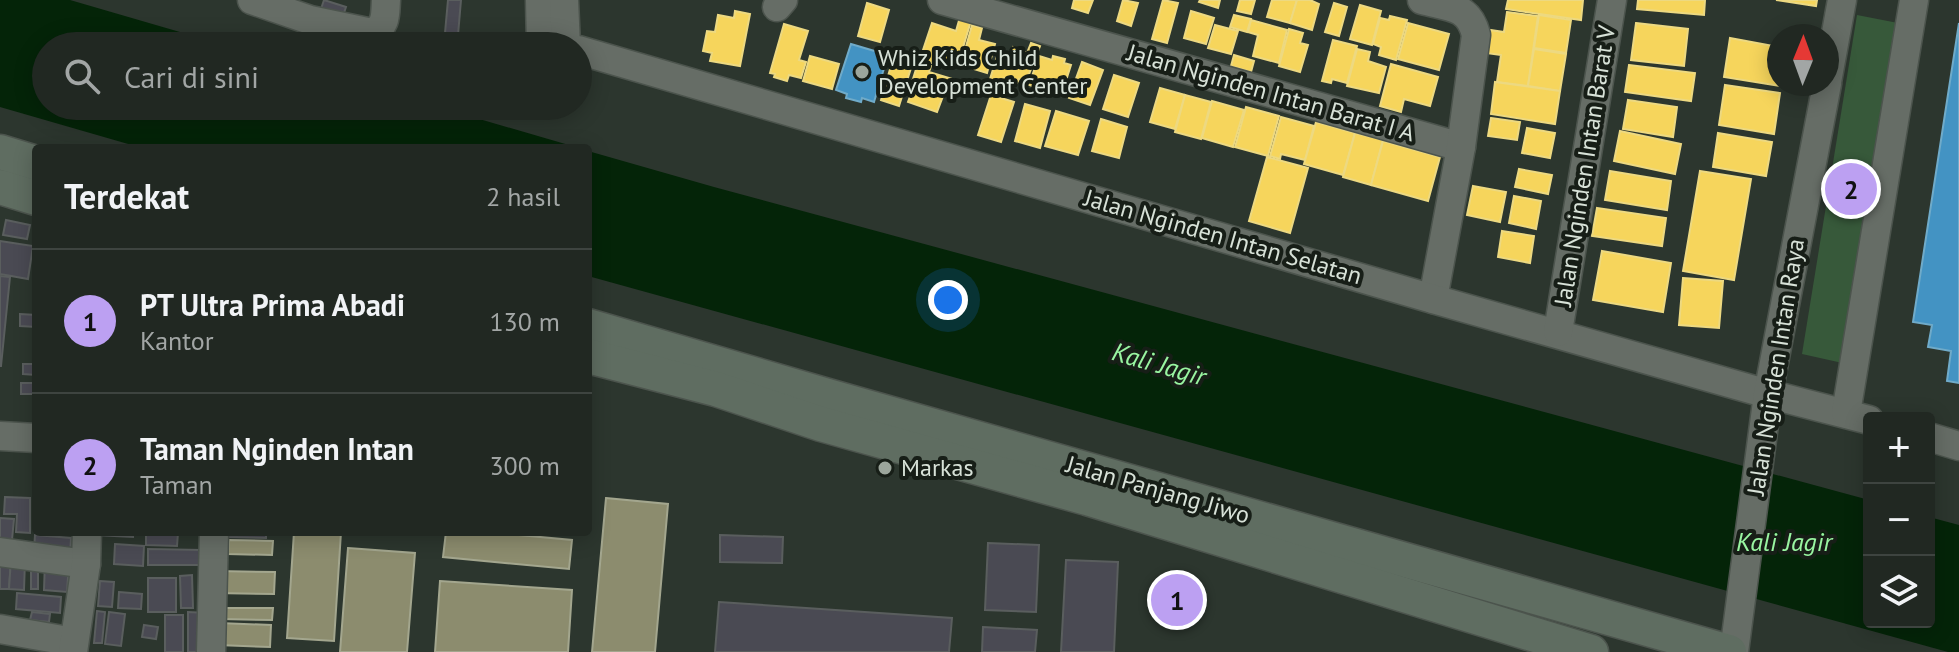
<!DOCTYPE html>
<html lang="id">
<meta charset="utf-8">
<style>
body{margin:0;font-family:"PT Sans",sans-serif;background:#29302a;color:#f1f3f6}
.controls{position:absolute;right:24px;bottom:24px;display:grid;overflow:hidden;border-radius:8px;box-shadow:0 4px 20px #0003}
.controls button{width:72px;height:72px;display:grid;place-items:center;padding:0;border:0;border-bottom:2px solid #3e4440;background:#212822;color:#f1f3f6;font:40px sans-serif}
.compass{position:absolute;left:1767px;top:24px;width:72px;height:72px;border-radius:50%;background:#212822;box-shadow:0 4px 20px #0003;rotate:1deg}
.you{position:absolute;left:948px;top:300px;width:28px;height:28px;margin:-20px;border:6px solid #fff;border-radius:50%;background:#1a73e8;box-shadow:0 0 0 12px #1a73e833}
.badge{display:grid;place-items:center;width:52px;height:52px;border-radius:50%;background:#bca0f2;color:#111;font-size:26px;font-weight:700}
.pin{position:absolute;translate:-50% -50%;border:4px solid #fff;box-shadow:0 2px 8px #0006}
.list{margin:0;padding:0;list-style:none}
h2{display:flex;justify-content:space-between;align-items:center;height:104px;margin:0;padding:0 32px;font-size:34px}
h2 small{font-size:26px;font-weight:400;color:#a2a6a5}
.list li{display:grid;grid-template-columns:52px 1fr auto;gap:24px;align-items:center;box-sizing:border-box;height:144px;padding:0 32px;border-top:2px solid #3e4440}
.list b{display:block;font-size:30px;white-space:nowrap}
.list p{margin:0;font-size:26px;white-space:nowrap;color:#a2a6a5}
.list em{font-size:26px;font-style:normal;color:#a2a6a5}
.icon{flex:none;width:44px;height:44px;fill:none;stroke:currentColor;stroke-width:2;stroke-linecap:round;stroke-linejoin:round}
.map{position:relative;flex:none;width:1959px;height:652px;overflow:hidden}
.search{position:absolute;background:#212822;box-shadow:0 4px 20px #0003;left:32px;top:32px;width:560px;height:88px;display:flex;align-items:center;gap:20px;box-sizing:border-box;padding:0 28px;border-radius:44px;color:#a2a6a5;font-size:30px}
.panel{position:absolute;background:#212822;box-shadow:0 4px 20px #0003;left:32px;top:144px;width:560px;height:392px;border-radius:8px}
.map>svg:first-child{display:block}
.green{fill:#37593a}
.water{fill:#042408}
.homes{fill:#f6d55c;stroke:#edd981;stroke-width:2}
.schools{fill:#4393c3;stroke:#70abc9;stroke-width:2}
.industry{fill:#8c8c6e;stroke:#a3a68e;stroke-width:2}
.building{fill:#4a4a53;stroke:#5a5e5e;stroke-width:2}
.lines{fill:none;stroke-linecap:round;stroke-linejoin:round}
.minor-casing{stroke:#4c544d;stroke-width:31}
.major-casing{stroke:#4c544d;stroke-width:37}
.minor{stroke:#666d66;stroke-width:28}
.major{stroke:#5f6d61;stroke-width:34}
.poi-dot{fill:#9ca69c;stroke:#171e17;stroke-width:3}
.labels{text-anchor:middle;stroke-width:8;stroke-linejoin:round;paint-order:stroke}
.poi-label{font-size:24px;fill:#d8e2d8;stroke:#171e17;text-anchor:start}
.street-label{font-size:24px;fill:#d8e2d8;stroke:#171e17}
.water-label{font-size:26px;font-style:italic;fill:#99f5a1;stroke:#171e17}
</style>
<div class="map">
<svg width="1959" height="652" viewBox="0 0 1959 652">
<rect width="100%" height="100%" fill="#2c362e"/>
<path class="green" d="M1857,15L1898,23L1847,364L1802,354Z"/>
<g class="water">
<path d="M0,0H70L228,46H46V106H435L579,148H142L0,107Z"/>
<path d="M588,151L714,187L1869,500V622H1929V517L1959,525V652H1948L588,276Z"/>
</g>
<g class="homes">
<path d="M1074,0H1093L1088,13L1072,8Z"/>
<path d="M1123,0L1138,3L1131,26L1117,21Z"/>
<path d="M1163,0L1178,3L1167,43L1152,39Z"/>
<path d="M1200,0H1220L1218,8L1199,2Z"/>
<path d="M1240,0H1255L1251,14L1237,11Z"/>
<path d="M1272,0H1297L1290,23L1267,17Z"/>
<path d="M1297,0H1310L1319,4L1312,30L1290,23Z"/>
<path d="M1508,0H1583L1581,20L1506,9Z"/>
<path d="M1638,0H1705L1704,15L1637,9Z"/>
<path d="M1776,0H1817L1816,6Z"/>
<path d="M867,3L889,10L880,42L858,36Z"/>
<path d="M1334,3L1347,7L1339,36L1325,32Z"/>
<path d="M1360,5L1381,11L1372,45L1350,39Z"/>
<path d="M735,11L750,14L740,66L710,61L712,53L703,51L707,31L715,32L718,15L734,18Z"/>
<path d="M1191,11L1214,18L1206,44L1184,38Z"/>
<path d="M1507,12L1538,16L1528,86L1497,82L1501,55L1486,53L1490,30L1504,32Z"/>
<path d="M1234,15L1251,19L1247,32L1230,27Z"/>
<path d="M1539,15L1571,20L1566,53L1534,48Z"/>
<path d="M1390,16L1407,20L1396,60L1379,55L1381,47L1373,44L1380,18L1389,20Z"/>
<path d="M960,17L971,21L958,64L946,60L944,67L920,59L932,23L956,31Z"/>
<path d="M1251,20L1287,30L1279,63L1253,56L1258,35L1248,32Z"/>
<path d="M1408,23L1449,34L1439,70L1398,59Z"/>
<path d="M1636,23L1688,29L1684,66L1631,60Z"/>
<path d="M784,24L808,31L799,60L806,62L801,78L789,75L787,81L774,77L775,74L770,73Z"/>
<path d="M972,25L982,28L979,40L995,44L987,73L967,67L969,63L962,61Z"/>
<path d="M1215,25L1238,31L1231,54L1208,48Z"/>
<path d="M1289,29L1303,33L1300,43L1308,45L1300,72L1279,66Z"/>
<path d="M1730,38L1779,47V84H1788L1787,87L1724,77Z"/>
<path d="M1333,40L1357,46L1347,83L1332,79L1331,83L1322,81Z"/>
<path d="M1031,43L1040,46L1026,82L1019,79L1017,83L1004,78L1002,83L990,79L999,50L1010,54L1013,47L1027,53Z"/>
<path d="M1357,49L1370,52L1368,61L1386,67L1379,93L1347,86Z"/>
<path d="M1534,49L1566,54L1560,91L1528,86Z"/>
<path d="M1234,55L1254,61L1251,72L1231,66Z"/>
<path d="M810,56L839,64L832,89L803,81Z"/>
<path d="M1039,56L1052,60L1053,56L1065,59L1064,63L1071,65L1061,96L1029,85Z"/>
<path d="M893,59L912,65L899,106L881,100Z"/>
<path d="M1082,62L1103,70L1090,105L1069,98Z"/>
<path d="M918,63L931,66L929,72L952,79L947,93L912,82Z"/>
<path d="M1391,64L1438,77L1430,106L1404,99L1401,112L1380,106Z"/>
<path d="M1629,65L1695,73L1691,101L1625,92Z"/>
<path d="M1114,75L1139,83L1128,117L1103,109Z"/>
<path d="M1495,82L1560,91L1555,124L1491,114Z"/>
<path d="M1725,85L1780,93L1774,134L1719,125Z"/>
<path d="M914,86L943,96L937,112L908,102Z"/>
<path d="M1160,88L1185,95L1175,129L1150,122Z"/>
<path d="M991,95L1014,102L1001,142L978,135Z"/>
<path d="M1185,95L1211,102L1201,139L1175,132Z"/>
<path d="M1628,100L1677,107L1673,137L1623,129Z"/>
<path d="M1212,101L1244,110L1233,147L1202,138Z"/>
<path d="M1025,104L1050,111L1040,148L1015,141Z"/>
<path d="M1246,107L1279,116L1268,156L1235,147Z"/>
<path d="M1056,111L1089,121L1078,155L1045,146Z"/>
<path d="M1281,117L1314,126L1305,160L1281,154L1280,159L1270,156Z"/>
<path d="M1491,118L1520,122L1517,140L1488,136Z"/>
<path d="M1101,119L1127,127L1119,158L1092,151Z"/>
<path d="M1316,122L1355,133L1343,175L1304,164Z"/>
<path d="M1527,128L1555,133L1550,158L1522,153Z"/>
<path d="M1620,131L1681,144L1675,174L1614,161Z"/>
<path d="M1355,133L1383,140L1371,185L1343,177Z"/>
<path d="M1718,133L1772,142L1766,176L1713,167Z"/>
<path d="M1383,141L1440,157L1428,201L1371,185Z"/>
<path d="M1267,157L1308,168L1290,233L1249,221Z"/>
<path d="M1519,169L1552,175L1548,194L1515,187Z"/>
<path d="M1610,171L1671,181L1667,210L1605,200Z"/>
<path d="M1700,171L1751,179L1734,280L1683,271Z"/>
<path d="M1473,186L1506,192L1500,222L1467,215Z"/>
<path d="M1514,196L1541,201L1536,229L1509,223Z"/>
<path d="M1597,208L1666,218L1662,246L1592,236Z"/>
<path d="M1502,231L1534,236L1530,263L1498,257Z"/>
<path d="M1602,251L1671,263L1663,312L1593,300Z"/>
<path d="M1683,278L1723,281L1719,328L1679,325Z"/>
</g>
<g class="schools">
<path d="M1959,23V383L1947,381L1951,351L1928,347L1932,325L1913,322Z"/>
<path d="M851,44L888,55L874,102L862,98L861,102L846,98L847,94L836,90Z"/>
</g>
<g class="industry">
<path d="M606,498L668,504L655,652H592Z"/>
<path d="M294,532H341L334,641L287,638Z"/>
<path d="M446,532H488L572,540L569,569L443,557Z"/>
<path d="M229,540L273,541L272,555L228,554Z"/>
<path d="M348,548L415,553L407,652H340Z"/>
<path d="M216,571L275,572L274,594L215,593Z"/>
<path d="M440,581L572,590L568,652H435Z"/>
<path d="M220,608H273L272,620L220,619Z"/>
<path d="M219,623L271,625L270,647L218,645Z"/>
</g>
<g class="building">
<path d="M324,0L346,7L341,22L319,15Z"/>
<path d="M448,0H461L458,35L445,33Z"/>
<path d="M6,220L30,225L27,239L3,235Z"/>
<path d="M0,241L33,246L28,279L0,274Z"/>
<path d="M0,276L10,277L1,366H0Z"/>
<path d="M20,314L36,315V327L20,326Z"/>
<path d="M23,364H36V375L23,374Z"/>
<rect x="21" y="383" width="15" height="11"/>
<path d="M5,497L30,498V533L16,532L17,514H4Z"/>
<path d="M0,518L14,519L11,550L0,549Z"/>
<path d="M95,532H133V537L95,535Z"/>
<path d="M146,532L178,533L177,546L146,545Z"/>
<path d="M225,532H266V538L225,537Z"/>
<path d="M35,535L71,538L70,554L34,551Z"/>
<path d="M720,535L783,537L782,563L720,562Z"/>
<path d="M988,543L1039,545L1036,612L985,610Z"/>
<path d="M115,544L144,546L143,566L114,564Z"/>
<path d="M148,549L202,550V565H148Z"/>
<path d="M0,558L11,559L9,589H0Z"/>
<path d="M11,559L25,560L24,590L9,589Z"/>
<path d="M1066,560L1118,562L1114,652H1061Z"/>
<path d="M45,561L69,562L67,592L44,590Z"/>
<rect x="31" y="562" width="7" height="27"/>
<path d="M192,575L193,608H181L180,576Z"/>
<rect x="148" y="578" width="28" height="34"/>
<path d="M100,581L114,582L112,607L98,606Z"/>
<path d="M119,592L142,594L141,609L118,608Z"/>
<path d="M17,593L61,597L60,613L16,609Z"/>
<path d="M719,602L952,618L949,652H715Z"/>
<path d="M97,611L105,612L102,643H94Z"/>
<path d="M32,612L50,614L49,622L30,620Z"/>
<path d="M109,612L125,614L121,646L105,644Z"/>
<path d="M188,612L206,613V652H188Z"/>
<rect x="165" y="615" width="18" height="37"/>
<path d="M144,625L158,627L156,639L142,637Z"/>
<path d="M983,627L1037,630L1035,652H982Z"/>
</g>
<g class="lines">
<g class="minor-casing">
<g id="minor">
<path d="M252,0L310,20L372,33C387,26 385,14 386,0"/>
<path d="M540,0L541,46"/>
<path d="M564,0L566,46"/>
<path d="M942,0L1461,147"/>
<path d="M1422,0C1448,7 1469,5 1476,35L1461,147L1433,299"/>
<path d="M777,7L783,0"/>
<path d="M578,50L1433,299L1768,394L1869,420"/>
<path d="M1827,82L1842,0"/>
<path d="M1558,332L1612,0"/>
<path d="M1846,413L1914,0"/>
<path d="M0,436L36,438"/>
<path d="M1929,437L1959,446"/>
<path d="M0,552L86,564"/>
<path d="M0,629L74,642"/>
<path d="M73,652L86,564L87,532"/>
<path d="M211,652L214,532"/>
<path d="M1734,652L1768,394L1827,84"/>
</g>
</g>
<g class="major-casing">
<g id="major">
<path d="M0,152L36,163"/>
<path d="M0,187L36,198"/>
<path d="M588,326L828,396L1729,652"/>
<path d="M588,356L716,389L821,424L1087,498L1591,652"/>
</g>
</g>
<use href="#minor" class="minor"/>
<use href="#major" class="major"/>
</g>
<g class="poi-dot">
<circle cx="862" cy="72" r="8"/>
<circle cx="885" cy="468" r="8"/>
</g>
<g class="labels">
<g class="poi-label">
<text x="878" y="66">Whiz Kids Child<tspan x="878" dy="28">Development Center</tspan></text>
<text x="901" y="476">Markas</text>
</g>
<g class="street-label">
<text transform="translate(1271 93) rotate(16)" y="8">Jalan Nginden Intan Barat I A</text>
<text transform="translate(1585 166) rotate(-81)" y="8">Jalan Nginden Intan Barat V</text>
<text transform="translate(1223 237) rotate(16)" y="8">Jalan Nginden Intan Selatan</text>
<text transform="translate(1776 367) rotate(-81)" y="8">Jalan Nginden Intan Raya</text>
<text transform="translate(1158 490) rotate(16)" y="8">Jalan Panjang Jiwo</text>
</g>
<g class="water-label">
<text transform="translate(1159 364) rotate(16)" y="9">Kali Jagir</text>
<text x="1784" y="551">Kali Jagir</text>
</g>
</g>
</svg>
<div class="controls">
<button>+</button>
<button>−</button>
<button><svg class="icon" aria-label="layers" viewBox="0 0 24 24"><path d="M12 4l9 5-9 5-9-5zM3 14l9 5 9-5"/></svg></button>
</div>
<svg class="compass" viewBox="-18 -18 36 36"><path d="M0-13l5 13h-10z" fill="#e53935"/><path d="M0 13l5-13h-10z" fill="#a2a6a5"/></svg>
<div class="you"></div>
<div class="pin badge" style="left:1177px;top:600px">1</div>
<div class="pin badge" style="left:1851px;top:189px">2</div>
<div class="search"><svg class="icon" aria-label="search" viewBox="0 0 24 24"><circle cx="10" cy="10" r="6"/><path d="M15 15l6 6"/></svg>Cari di sini</div>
<section class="panel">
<h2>Terdekat<small>2 hasil</small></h2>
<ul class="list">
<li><span class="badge">1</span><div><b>PT Ultra Prima Abadi</b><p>Kantor</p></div><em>130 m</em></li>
<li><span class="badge">2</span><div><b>Taman Nginden Intan</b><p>Taman</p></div><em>300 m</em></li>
</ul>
</section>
</div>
